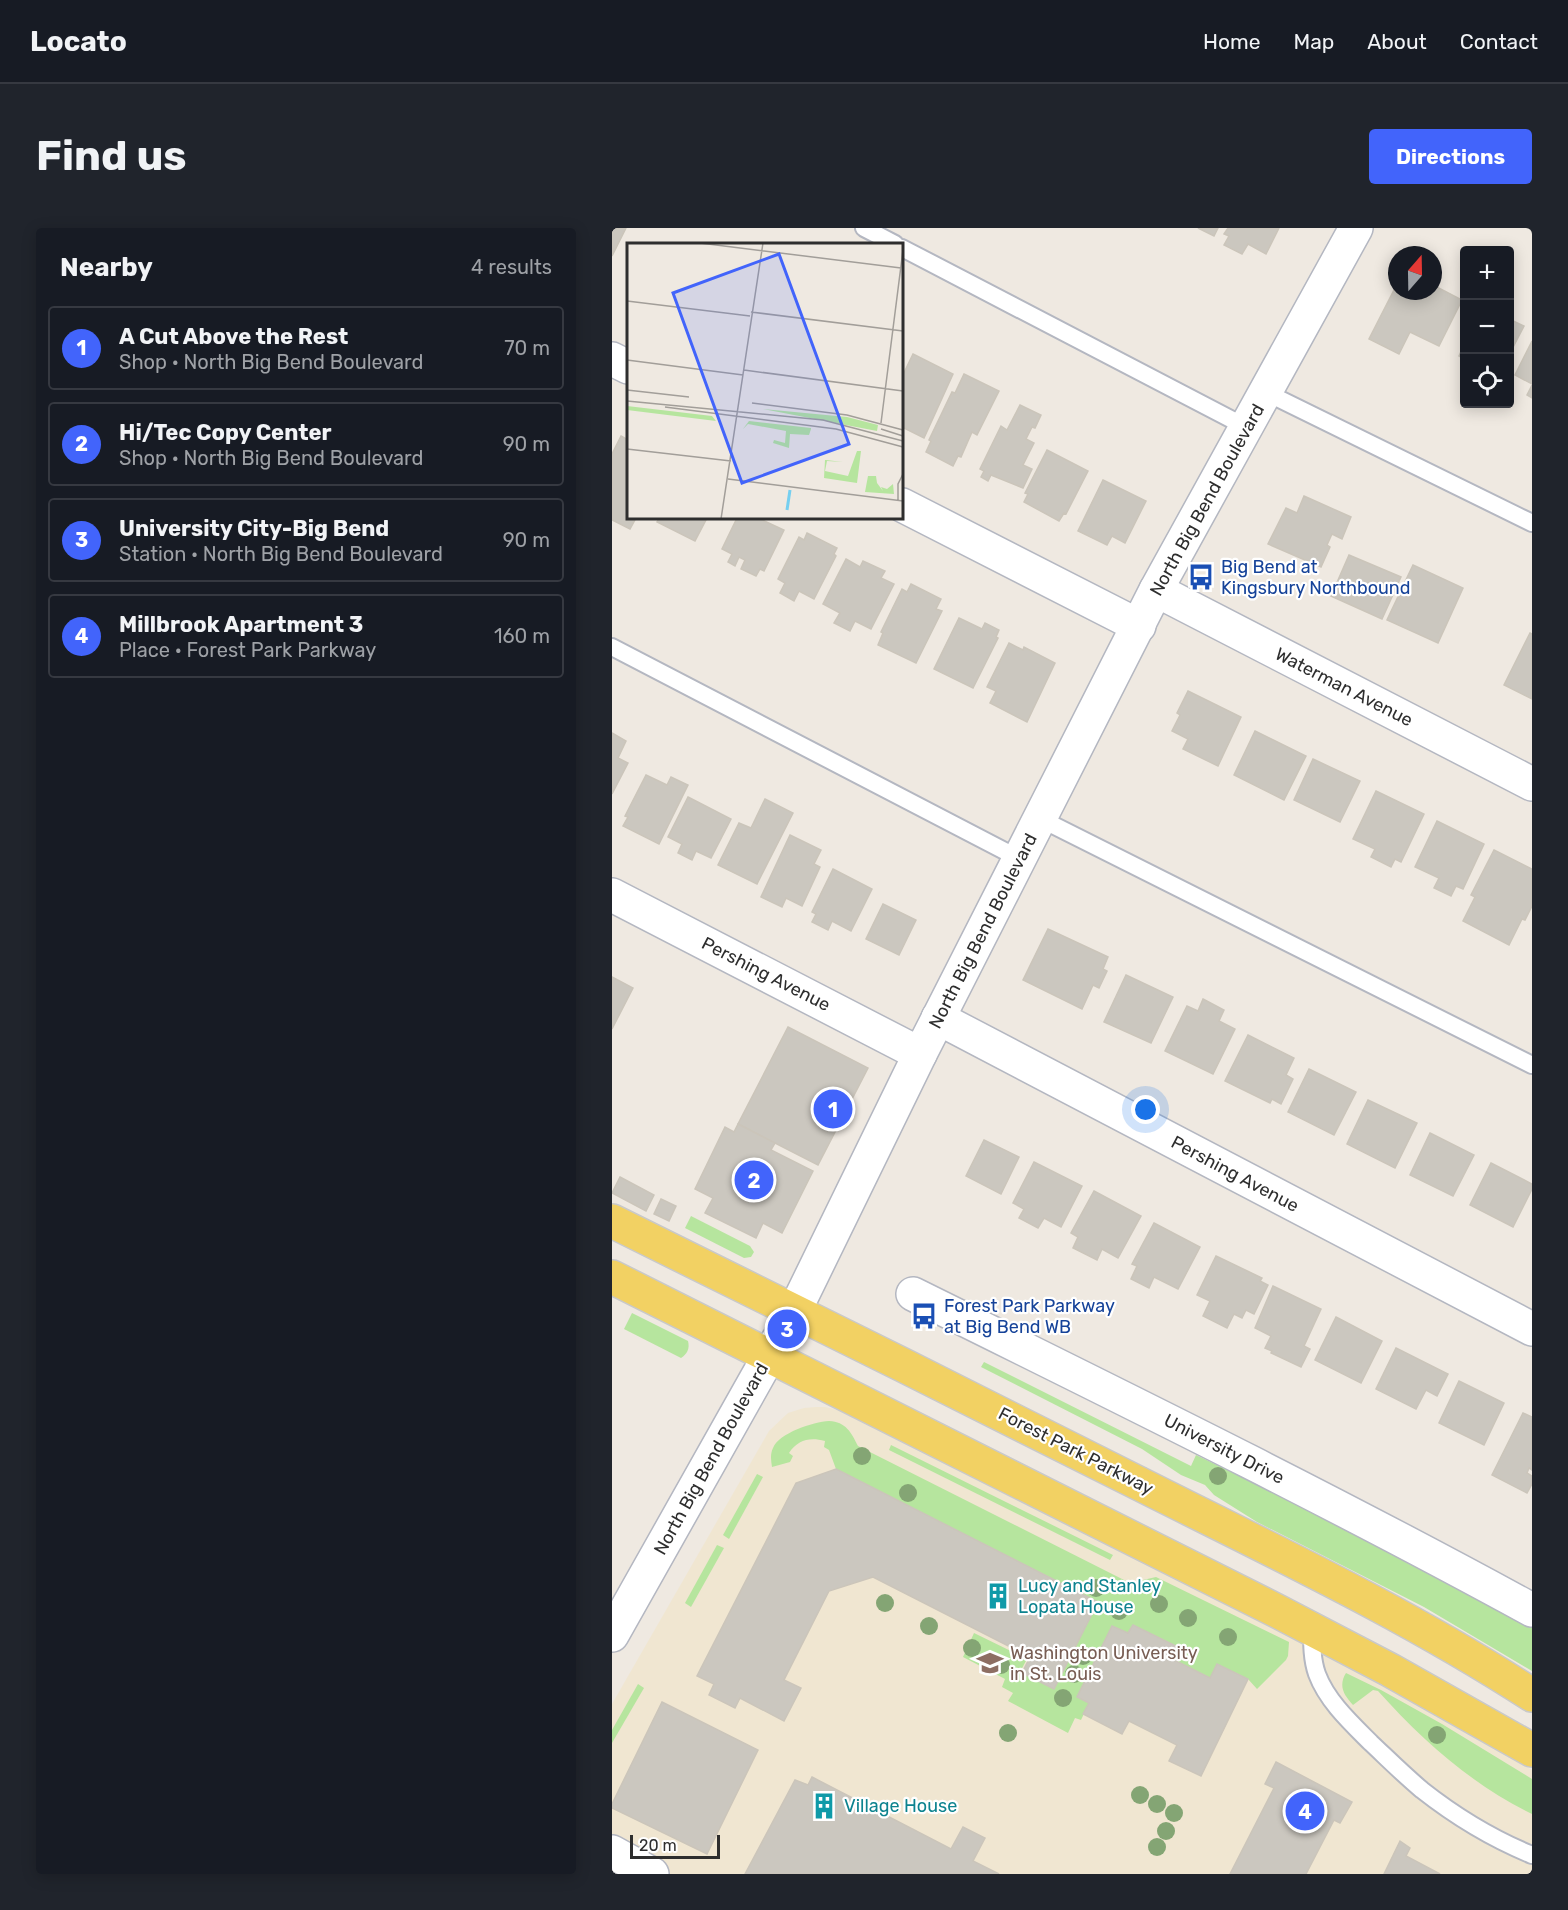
<!DOCTYPE html>
<meta charset="utf-8">
<style>
body{margin:0;font-family:Rubik,sans-serif;background:#20242c;color:#f1f3f6}
.controls{position:absolute;right:18px;top:18px;display:grid;overflow:hidden;border-radius:6px;box-shadow:0 3px 15px #0003}
.controls button{width:54px;height:54px;display:grid;place-items:center;padding:0;border:0;border-bottom:2px solid #363941;background:#171b24;color:#f1f3f6;font:30px sans-serif}
.compass{position:absolute;left:776px;top:18px;width:54px;height:54px;border-radius:50%;background:#171b24;box-shadow:0 3px 15px #0003;rotate:20deg}
.scale{position:absolute;left:18px;bottom:15px;width:90px;box-sizing:border-box;padding-left:6px;border:3px solid #2e2e2e;border-top:0;font-size:16px;line-height:21px;white-space:nowrap;color:#2e2e2e;-webkit-text-stroke:4px #fff;paint-order:stroke}
.you{position:absolute;left:534px;top:882px;width:21px;height:21px;margin:-15px;border:4px solid #fff;border-radius:50%;background:#1a73e8;box-shadow:0 0 0 9px #1a73e833}
.badge{display:grid;place-items:center;width:39px;height:39px;border-radius:50%;background:#4264fb;color:#fff;font-size:20px;font-weight:700}
.pin{position:absolute;translate:-50% -50%;border:3px solid #fff;box-shadow:0 2px 6px #0006}
.list{margin:0;padding:0;list-style:none}
h2{display:flex;justify-content:space-between;align-items:center;height:78px;margin:0;padding:0 24px;font-size:26px}
h2 small{font-size:20px;font-weight:400;color:#9ea1a6}
.list li{display:grid;grid-template-columns:39px 1fr auto;gap:18px;align-items:center;box-sizing:border-box;height:84px;margin:0 12px 12px;padding:0 12px;border:2px solid #363941;border-radius:6px}
.list b{display:block;font-size:22px;white-space:nowrap}
.list p{margin:0;font-size:20px;white-space:nowrap;color:#9ea1a6}
.list em{font-size:20px;font-style:normal;color:#9ea1a6}
.icon{flex:none;width:33px;height:33px;fill:none;stroke:currentColor;stroke-width:2;stroke-linecap:round;stroke-linejoin:round}
.map{position:relative;flex:none;width:920px;height:1646px;overflow:hidden;border-radius:6px}
header{display:flex;align-items:center;gap:36px;box-sizing:border-box;height:84px;padding:0 30px;background:#171b24;border-bottom:2px solid #363941}
header strong{font-size:28px}
nav{display:flex;gap:33px;margin-inline-start:auto;font-size:21px}
.intro{display:flex;align-items:center;justify-content:space-between;box-sizing:border-box;height:144px;padding:0 36px}
h1{margin:0;font-size:42px}
.button{padding:15px 27px;border-radius:6px;background:#4264fb;color:#fff;font-size:21px;font-weight:700}
main{display:flex;gap:36px;padding:0 36px}
aside{flex:1;background:#171b24;border-radius:6px;box-shadow:0 3px 15px #0003}
.map>svg:first-child{display:block}
.education{fill:#f0e6d1}
.green{fill:#b6e59e}
.building{fill:#cbc7bf;stroke:#cbc5ba;stroke-width:1.5}
.lines{fill:none;stroke-linecap:round;stroke-linejoin:round}
.lane-casing{stroke:#b4b7c1;stroke-width:20}
.street-casing{stroke:#b4b7c1;stroke-width:36}
.secondary-casing{stroke:#b4b7c1;stroke-width:36}
.primary-casing{stroke:#c9c9c9;stroke-width:36}
.lane{stroke:#fff;stroke-width:16}
.street{stroke:#fff;stroke-width:33}
.secondary{stroke:#fff;stroke-width:33}
.primary{stroke:#f2d163;stroke-width:33}
.tree{fill:#84a574}
.labels{text-anchor:middle;stroke-width:4.5;stroke-linejoin:round;paint-order:stroke}
.street-label{font-size:18px;fill:#2e2e2e;stroke:#fff}
.transit-label{font-size:18px;fill:#164399;stroke:#fff;text-anchor:start}
.culture-label{font-size:18px;fill:#0d838f;stroke:#fff;text-anchor:start}
.education-label{font-size:18px;fill:#785e54;stroke:#fff;text-anchor:start}
.inset-river{fill:none;stroke:#75cff0;stroke-width:3}
.inset-road{fill:none;stroke:#a29e99;stroke-width:1.5}
.view{fill:#4264fb;fill-opacity:0.15;stroke:#4264fb;stroke-width:3}
.inset-edge{fill:none;stroke:#2e2e2e;stroke-width:3}
</style>
<header>
<strong>Locato</strong>
<nav><a>Home</a><a>Map</a><a>About</a><a>Contact</a></nav>
</header>
<div class="intro"><h1>Find us</h1><a class="button">Directions</a></div>
<main>
<aside>
<h2>Nearby<small>4 results</small></h2>
<ul class="list">
<li><span class="badge">1</span><div><b>A Cut Above the Rest</b><p>Shop · North Big Bend Boulevard</p></div><em>70 m</em></li>
<li><span class="badge">2</span><div><b>Hi/Tec Copy Center</b><p>Shop · North Big Bend Boulevard</p></div><em>90 m</em></li>
<li><span class="badge">3</span><div><b>University City-Big Bend</b><p>Station · North Big Bend Boulevard</p></div><em>90 m</em></li>
<li><span class="badge">4</span><div><b>Millbrook Apartment 3</b><p>Place · Forest Park Parkway</p></div><em>160 m</em></li>
</ul>
</aside>
<div class="map">
<svg width="920" height="1646" viewBox="0 0 920 1646">
<rect width="100%" height="100%" fill="#efe9e1"/>
<path class="education" d="M204,1179H213L230,1183L476,1305L792,1466L920,1542V1646H0V1476L157,1203L176,1185L192,1180Z"/>
<g class="green">
<path d="M79,988L138,1018L142,1024L139,1029L132,1030L73,1000Z"/>
<path d="M20,1085L76,1113C78,1121 75,1126 69,1130L12,1101Z"/>
<path d="M372,1134L579,1238L584,1227L624,1246L920,1398V1443L812,1379L645,1294L602,1267L593,1257L569,1247L530,1221L369,1139Z"/>
<path d="M217,1193C234,1194 239,1204 246,1218L518,1355L544,1349L677,1414L676,1428L674,1432L645,1461L636,1451L605,1436L598,1450L562,1432L568,1420L521,1397L516,1405L465,1469L477,1475L469,1492L463,1490L456,1505L396,1473L401,1465L390,1459L393,1451L351,1429L362,1405L415,1431L408,1444L442,1461L486,1374L224,1241L217,1222L212,1219L213,1213C197,1209 186,1212 177,1225L181,1228L178,1234L160,1239C159,1233 158,1226 161,1220C167,1205 201,1194 217,1193Z"/>
<path d="M279,1217L501,1327L498,1332L277,1222Z"/>
<path d="M145,1246L151,1249L117,1311L111,1307Z"/>
<path d="M105,1317L112,1320L79,1379L73,1375Z"/>
<path d="M734,1445L769,1462L830,1496L920,1551V1586C859,1556 811,1513 766,1463L761,1462L741,1477C732,1467 726,1458 734,1445Z"/>
<path d="M26,1456L32,1460L0,1515V1502Z"/>
</g>
<g class="building">
<path d="M0,0H14L0,28Z"/>
<path d="M586,0H606L602,8Z"/>
<path d="M616,0H667L654,26L636,16L630,26L612,17L617,8L612,6Z"/>
<path d="M785,56V63H821V57L850,72L827,118L798,104L787,126L757,111Z"/>
<path d="M897,91L912,98L897,127Z"/>
<path d="M920,113V156L903,147Z"/>
<path d="M852,117V131L847,128Z"/>
<path d="M301,126L341,146L312,210L290,199V149Z"/>
<path d="M352,146L387,163L365,207L360,204L349,229L346,228L341,238L314,224L319,213L317,212L340,164L343,165Z"/>
<path d="M920,157V170L915,167Z"/>
<path d="M408,177L429,187L423,200L420,199L414,211L422,215L411,237L420,241L411,260L379,247L376,253L369,249L372,243L368,241L389,198L395,202Z"/>
<path d="M9,208L16,212V290H24L18,301L0,292V226Z"/>
<path d="M435,222L476,243L454,286L452,285L447,293L412,274L416,266L413,265Z"/>
<path d="M491,252L534,273L513,315L500,308L495,317L466,303Z"/>
<path d="M692,268L739,289L730,311L720,306L715,317L718,319L709,339L656,316L674,280L685,285Z"/>
<path d="M47,290H95L83,313L45,294Z"/>
<path d="M125,290H146L172,302L152,343L148,341L144,348L129,341L133,332L127,329L123,338L116,334L120,326L110,321Z"/>
<path d="M195,305L225,320L222,326L224,328L202,371L187,363L182,373L168,365L173,355L166,351L187,309L192,312Z"/>
<path d="M737,327L789,349L770,391L719,368Z"/>
<path d="M234,331L248,339L251,333L273,343L269,350L282,356L259,401L243,393L238,403L222,395L228,385L211,376Z"/>
<path d="M801,337L851,360L826,415L775,392Z"/>
<path d="M299,356L329,371L324,381L330,383L304,435L266,417L271,405L269,404L290,361L295,364Z"/>
<path d="M347,390L370,401L373,395L387,402L384,409L386,410L361,460L322,441Z"/>
<path d="M918,405L920,406V471L892,457Z"/>
<path d="M397,415L411,422L412,419L443,435L415,494L378,475L384,463L375,459Z"/>
<path d="M576,463L629,489L606,538L571,521L576,511L560,503L568,487L565,485Z"/>
<path d="M643,503L694,528L672,572L622,547Z"/>
<path d="M0,505L14,513L6,530L16,535L0,566Z"/>
<path d="M701,531L748,553L728,594L682,572Z"/>
<path d="M34,547L55,557L59,549L76,557L47,616L11,598L16,589L13,588Z"/>
<path d="M764,563L812,586L789,634L783,631L779,639L759,629L763,621L741,611Z"/>
<path d="M76,569L119,591L99,630L84,623L80,632L66,625L70,616L56,609Z"/>
<path d="M153,571L181,585L145,656L106,637L127,595L139,600Z"/>
<path d="M825,593L872,616L851,661L844,658L839,668L822,660L827,650L803,639Z"/>
<path d="M178,607L209,622L202,636L208,639L190,678L174,670L170,679L149,669Z"/>
<path d="M882,622L920,641V678L913,692L910,691L897,717L851,693L863,669L859,667Z"/>
<path d="M221,641L260,661L239,703L220,693L216,702L200,694L204,686L200,684Z"/>
<path d="M271,676L304,692L287,727L254,711Z"/>
<path d="M436,701L496,729L491,741L495,743L487,760L481,757L470,781L411,752Z"/>
<path d="M514,747L561,769L539,815L492,794Z"/>
<path d="M0,749L21,760L0,801Z"/>
<path d="M591,771L612,782L607,793L623,801L601,846L553,823L575,778L586,783Z"/>
<path d="M176,799L256,840L206,937L126,896Z"/>
<path d="M636,807L682,830L674,847L681,851L669,876L660,871L658,875L613,853Z"/>
<path d="M697,841L744,864L722,907L676,884Z"/>
<path d="M756,872L805,895L783,940L735,916Z"/>
<path d="M126,896L163,915L159,922L201,943L170,1005L151,995L144,1010L93,985L101,970L83,961L113,899L122,904Z"/>
<path d="M818,905L862,927L841,968L798,947Z"/>
<path d="M372,912L407,929L389,966L354,948Z"/>
<path d="M422,934L470,958L449,999L432,990L426,1000L407,990L412,981L401,975Z"/>
<path d="M879,935L920,956V961L901,999L858,977Z"/>
<path d="M8,949L42,967L34,983L0,965Z"/>
<path d="M482,963L529,988L506,1030L490,1021L485,1032L461,1020L466,1009L459,1005Z"/>
<path d="M49,971L64,978L57,993L42,986Z"/>
<path d="M542,995L588,1019L566,1061L542,1049L537,1060L519,1051L525,1038L520,1036Z"/>
<path d="M604,1028L650,1050L648,1053L656,1057L642,1086L634,1082L630,1090L622,1086L615,1100L591,1088L598,1073L585,1067Z"/>
<path d="M661,1058L709,1081L692,1118L698,1121L689,1139L659,1125L660,1123L653,1120L659,1108L643,1100Z"/>
<path d="M724,1089L770,1113L749,1155L703,1132Z"/>
<path d="M784,1120L836,1146L825,1168L814,1162L804,1181L764,1161Z"/>
<path d="M847,1153L892,1175L872,1217L827,1195Z"/>
<path d="M911,1185L920,1189V1242L917,1240L915,1245L920,1248V1256L915,1265L880,1247Z"/>
<path d="M224,1241L486,1374L442,1461L410,1445L418,1429L261,1349L217,1363L172,1452L189,1460L172,1493L128,1470L123,1480L97,1467L102,1456L85,1448L184,1255Z"/>
<path d="M521,1397L568,1420L562,1432L598,1450L605,1436L636,1451L589,1548L557,1533L565,1517L517,1493L510,1506L471,1486L477,1475L465,1469L500,1398L516,1405Z"/>
<path d="M50,1474L146,1522L95,1626L0,1580V1576Z"/>
<path d="M664,1534L740,1574L728,1595L722,1592L694,1646H618L662,1560L653,1556Z"/>
<path d="M200,1549L339,1621L351,1599L373,1610L361,1633L387,1646H133L183,1552L196,1557Z"/>
<path d="M788,1613L798,1620L794,1628L828,1646H772Z"/>
</g>
<g class="lines">
<g class="lane-casing">
<g id="lane">
<path d="M252,0L283,16"/>
<path d="M290,20L634,199"/>
<path d="M653,164L920,295"/>
<path d="M0,419L408,631"/>
<path d="M429,591L920,837"/>
<path d="M700,1401C700,1416 700,1432 705,1446C715,1473 739,1495 759,1515C775,1530 792,1547 810,1562C843,1588 881,1611 920,1627"/>
</g>
</g>
<g class="street-casing">
<g id="street">
<path d="M0,131L16,139"/>
<path d="M290,277L527,398"/>
<path d="M544,362L920,556"/>
<path d="M0,667L308,826"/>
<path d="M326,790L920,1101"/>
<path d="M301,1066C509,1169 717,1271 920,1382"/>
<path d="M0,1624L40,1646"/>
</g>
</g>
<g class="secondary-casing">
<path id="secondary" d="M0,1407L183,1082L308,826L544,362L744,0"/>
</g>
<g class="primary-casing">
<g id="primary">
<path d="M0,993C176,1079 351,1167 526,1255C659,1322 795,1386 920,1467"/>
<path d="M0,1049L667,1384L778,1442L920,1522"/>
</g>
</g>
<use href="#lane" class="lane"/>
<use href="#street" class="street"/>
<use href="#secondary" class="secondary"/>
<use href="#primary" class="primary"/>
</g>
<g class="tree">
<circle cx="250" cy="1228" r="9"/>
<circle cx="606" cy="1248" r="9"/>
<circle cx="296" cy="1265" r="9"/>
<circle cx="484" cy="1360" r="9"/>
<circle cx="273" cy="1375" r="9"/>
<circle cx="547" cy="1376" r="9"/>
<circle cx="507" cy="1383" r="9"/>
<circle cx="576" cy="1390" r="9"/>
<circle cx="317" cy="1398" r="9"/>
<circle cx="616" cy="1409" r="9"/>
<circle cx="360" cy="1420" r="9"/>
<circle cx="471" cy="1428" r="9"/>
<circle cx="389" cy="1437" r="9"/>
<circle cx="462" cy="1446" r="9"/>
<circle cx="451" cy="1470" r="9"/>
<circle cx="396" cy="1505" r="9"/>
<circle cx="825" cy="1507" r="9"/>
<circle cx="528" cy="1567" r="9"/>
<circle cx="545" cy="1576" r="9"/>
<circle cx="562" cy="1585" r="9"/>
<circle cx="554" cy="1603" r="9"/>
<circle cx="545" cy="1619" r="9"/>
</g>
<defs>
<g id="bus-bare" transform="scale(2.07)"><path d="M-5-6H5V4H4V6H2V4H-2V6H-4V4H-5ZM-3.5-4V0h7V-4ZM-3.5 1.2v1.5H-2V1.2ZM2 1.2v1.5H3.5V1.2Z" fill="#1a4fb4" stroke="#fff" stroke-width="2.5" paint-order="stroke"/></g>
<g id="building-bare" transform="scale(2.07)"><path d="M-4-6H4V6H1V3H-1V6H-4ZM-2.5-4.3h1.7v1.8h-1.7ZM.8-4.3h1.7v1.8H.8ZM-2.5-1h1.7V.8h-1.7ZM.8-1h1.7V.8H.8Z" fill="#0f9aa8" stroke="#fff" stroke-width="2.5" paint-order="stroke"/></g>
<g id="university-bare" transform="scale(2.07)"><path d="M0-5L7-2L0 1L-7-2ZM-4 1L0 2.5L4 1V4Q0 6-4 4Z" fill="#8d6e63" stroke="#fff" stroke-width="2.5" paint-order="stroke"/></g>
</defs>
<g fill-rule="evenodd">
<use href="#bus-bare" x="589" y="349"/>
<use href="#bus-bare" x="312" y="1088"/>
<use href="#building-bare" x="386" y="1368"/>
<use href="#university-bare" x="378" y="1435"/>
<use href="#building-bare" x="212" y="1578"/>
</g>
<g class="labels">
<g class="street-label">
<text transform="translate(595 272) rotate(-61)" y="6">North Big Bend Boulevard</text>
<text transform="translate(732 459) rotate(27)" y="6">Waterman Avenue</text>
<text transform="translate(371 703) rotate(-63)" y="6">North Big Bend Boulevard</text>
<text transform="translate(154 746) rotate(27)" y="6">Pershing Avenue</text>
<text transform="translate(623 946) rotate(28)" y="6">Pershing Avenue</text>
<text transform="translate(612 1221) rotate(27)" y="6">University Drive</text>
<text transform="translate(464 1223) rotate(27)" y="6">Forest Park Parkway</text>
<text transform="translate(99 1231) rotate(-61)" y="6">North Big Bend Boulevard</text>
</g>
<g class="transit-label">
<text x="609" y="345">Big Bend at<tspan x="609" dy="21">Kingsbury Northbound</tspan></text>
<text x="332" y="1084">Forest Park Parkway<tspan x="332" dy="21">at Big Bend WB</tspan></text>
</g>
<g class="culture-label">
<text x="406" y="1364">Lucy and Stanley<tspan x="406" dy="21">Lopata House</tspan></text>
<text x="232" y="1584">Village House</text>
</g>
<g class="education-label">
<text x="398" y="1431">Washington University<tspan x="398" dy="21">in St. Louis</tspan></text>
</g>
</g>
<g transform="translate(15 15)">
<rect width="276" height="276" fill="#efe9e1"/>
<path d="M0,163L85,173L89,178L0,167ZM136,166L220,174L251,182L250,188ZM122,178L184,185V186L182,192L163,191L162,205L146,200L147,197L158,200L159,188L121,181L116,186ZM230,208H234L230,240L197,235L198,217H199L216,219L200,218L198,228L221,233ZM241,233H249L250,240L256,248L254,244L260,246L266,241L267,251L238,249Z" fill="#b6e59e"/>
<path class="inset-river" d="M160,267L163,247"/>
<path class="inset-road" d="M73,0L274,25M0,58L123,73M124,69L276,88M0,117L116,132M117,127L276,148M0,147L62,154M0,158L196,177L276,198M125,160L220,172L276,187M38,164L209,186L276,204M254,180L276,7M254,186L276,193M0,206L104,218M101,236L276,258M271,257V241L276,231M94,276L136,0"/>
<path class="view" d="M152,11L222,201L115,240L46,50Z"/>
<rect width="276" height="276" class="inset-edge"/>
</g>
</svg>
<div class="controls">
<button>+</button>
<button>−</button>
<button><svg class="icon" aria-label="locate" viewBox="0 0 24 24"><circle cx="12" cy="12" r="6"/><path d="M12 2v4M12 18v4M2 12h4M18 12h4"/></svg></button>
</div>
<svg class="compass" viewBox="-18 -18 36 36"><path d="M0-13l5 13h-10z" fill="#e53935"/><path d="M0 13l5-13h-10z" fill="#9ea1a6"/></svg>
<div class="scale">20 m</div>
<div class="you"></div>
<div class="pin badge" style="left:221px;top:881px">1</div>
<div class="pin badge" style="left:142px;top:952px">2</div>
<div class="pin badge" style="left:175px;top:1101px">3</div>
<div class="pin badge" style="left:693px;top:1583px">4</div>
</div>
</main>
